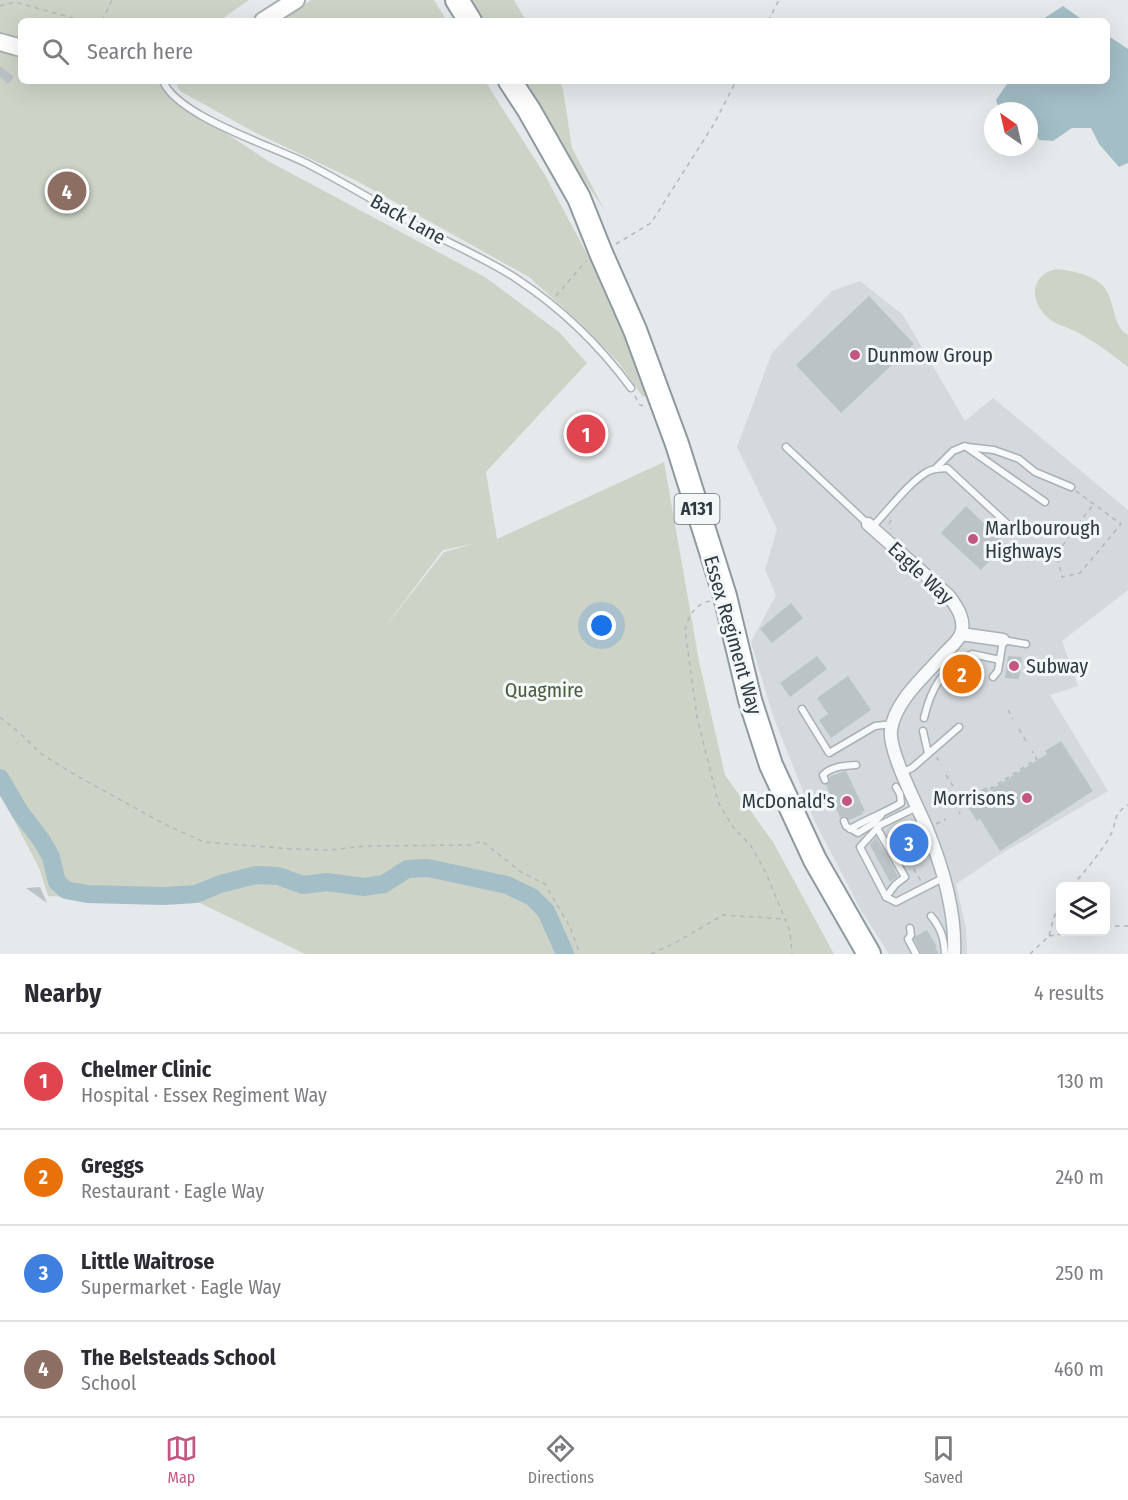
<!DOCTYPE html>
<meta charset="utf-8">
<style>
body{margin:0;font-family:"Fira Sans Condensed",sans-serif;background:#f2f2f3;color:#2b2b33}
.controls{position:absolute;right:18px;bottom:18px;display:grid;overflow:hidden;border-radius:9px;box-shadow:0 6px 24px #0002}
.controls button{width:54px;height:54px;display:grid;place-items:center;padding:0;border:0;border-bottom:2px solid #e1e1e2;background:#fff;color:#2b2b33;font:30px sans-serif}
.compass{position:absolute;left:984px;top:102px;width:54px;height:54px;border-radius:50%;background:#fff;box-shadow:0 6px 24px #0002;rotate:326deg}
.you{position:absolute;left:602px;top:626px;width:21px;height:21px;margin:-15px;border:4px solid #fff;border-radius:50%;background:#1a73e8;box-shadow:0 0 0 9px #1a73e833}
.badge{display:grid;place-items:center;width:39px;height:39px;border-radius:50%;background:#c25882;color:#fff;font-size:20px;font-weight:700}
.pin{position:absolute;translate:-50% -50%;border:3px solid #fff;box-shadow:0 2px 6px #0006}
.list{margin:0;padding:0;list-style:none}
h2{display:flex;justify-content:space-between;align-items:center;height:78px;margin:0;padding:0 24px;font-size:26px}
h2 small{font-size:20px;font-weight:400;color:#7c7c81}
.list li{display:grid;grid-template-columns:39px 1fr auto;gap:18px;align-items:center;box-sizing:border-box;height:96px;padding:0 24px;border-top:2px solid #e1e1e2}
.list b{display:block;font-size:22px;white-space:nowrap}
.list p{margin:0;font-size:20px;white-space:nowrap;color:#7c7c81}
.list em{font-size:20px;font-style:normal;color:#7c7c81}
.icon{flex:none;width:33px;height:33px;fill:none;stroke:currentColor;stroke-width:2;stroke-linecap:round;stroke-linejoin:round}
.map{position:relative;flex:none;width:1128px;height:954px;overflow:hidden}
.search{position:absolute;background:#fff;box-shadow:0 6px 24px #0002;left:18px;right:18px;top:18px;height:66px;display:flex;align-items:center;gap:15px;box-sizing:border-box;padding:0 21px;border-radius:9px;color:#7c7c81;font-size:22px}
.sheet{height:462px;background:#fff}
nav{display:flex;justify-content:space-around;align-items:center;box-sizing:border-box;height:84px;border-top:2px solid #e1e1e2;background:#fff;font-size:16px;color:#7c7c81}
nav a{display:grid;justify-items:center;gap:3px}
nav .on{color:#c25882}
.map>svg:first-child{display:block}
.built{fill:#d3d9dd}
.green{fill:#cdd4c7;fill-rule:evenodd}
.water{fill:#a4bec7}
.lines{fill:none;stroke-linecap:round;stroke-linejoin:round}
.river{stroke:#a4bec7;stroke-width:18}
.building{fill:#bcc3c7}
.lane-casing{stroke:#aab1b5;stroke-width:9}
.street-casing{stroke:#aab1b5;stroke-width:15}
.secondary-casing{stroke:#aab1b5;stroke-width:20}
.highway-casing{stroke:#8e9aa0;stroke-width:26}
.path{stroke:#b3b8bb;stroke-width:1.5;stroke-dasharray:4.5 4.5;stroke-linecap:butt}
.lane{stroke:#f7f9fa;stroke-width:6}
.street{stroke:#f7f9fa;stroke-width:12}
.secondary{stroke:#fff;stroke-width:16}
.highway{stroke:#fff;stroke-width:22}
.poi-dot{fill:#c25882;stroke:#f4f7f8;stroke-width:2}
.labels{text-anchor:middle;stroke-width:6;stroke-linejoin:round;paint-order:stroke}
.shield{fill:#f4f7f8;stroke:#697379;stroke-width:1.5}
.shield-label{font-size:18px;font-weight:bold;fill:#2e3a42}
.street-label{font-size:20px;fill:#2e3a42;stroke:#f4f7f8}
.poi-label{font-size:20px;fill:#2e3a42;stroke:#f4f7f8;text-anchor:start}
.park-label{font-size:20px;fill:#4a5c3c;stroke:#f4f7f8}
</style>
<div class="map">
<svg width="1128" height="954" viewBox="0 0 1128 954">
<rect width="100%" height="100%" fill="#e5e9eb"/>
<g class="built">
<path d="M860,281L903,315L965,421L993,398L1128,510V590L1062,641L1078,686L1050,695L1108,791L996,857L956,884L966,928L967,954H889L862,912L815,822L772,713L751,642L776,595L765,570L777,529L737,447L772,353L832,291Z"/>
<path d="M580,421L600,435L591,448L571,434Z"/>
</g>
<g class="green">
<path d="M0,0H249L219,21H21V81H154L170,92L184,110L217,127L268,161L485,277L559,332L587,363L486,472L497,539L664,462L699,661L725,775L773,842L834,954H305L198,902L48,896L39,868L0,793ZM473,544L444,552L381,632L443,550Z"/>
<path d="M311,0H434L447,21H283Z"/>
<path d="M463,0H514L526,21H477Z"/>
<path d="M175,81H485L545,175L597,273L649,395L643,397L618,362L578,321L529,277L357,181L254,132L180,91Z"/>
<path d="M517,81H559L563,89L572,148L605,211Z"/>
<path d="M1057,269C1073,271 1091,274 1102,285C1116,298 1111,326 1128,335V367C1113,355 1095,342 1077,332C1068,327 1056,325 1048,318C1029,301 1030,274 1057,269Z"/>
</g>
<g class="water">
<path d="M1063,6L1084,21H1040Z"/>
<path d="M1107,35L1128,49V163L1119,167L1099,144L1091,128H1072L1053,141L1039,140L1031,117L1029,116V111H1000L996,100L1009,81H1107Z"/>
</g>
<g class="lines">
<path class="river" d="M0,778L20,812L42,841L51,857L57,882L66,890L87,894L164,896L196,894L220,884L256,875L278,876L303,885L327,882L364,887L384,884L407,869L428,868L507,885L532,897L546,911L565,954"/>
</g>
<g class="building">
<path d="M0,66L14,77L8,84L0,77Z"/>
<path d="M869,296L914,344L841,413L796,365Z"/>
<path d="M966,506L1005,544L981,570L941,533Z"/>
<path d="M791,603L803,618L772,643L760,629Z"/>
<path d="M817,656L827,669L790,697L780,683Z"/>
<path d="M1008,656L1022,657L1019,679L1005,678Z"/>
<path d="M969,662L977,673L956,687L949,677Z"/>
<path d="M848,676L871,710L831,738L819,720L828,714L817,698Z"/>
<path d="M1061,741L1093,791L1000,851L980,819L977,821L964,801L986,787L989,791L1047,754L1045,751Z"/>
<path d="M846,771L865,811L862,812L863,814L849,820L845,816L840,817L826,785L829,783L830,776Z"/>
<path d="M909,824L923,850L902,861L887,836Z"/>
<path d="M876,837L898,876L890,882L870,845Z"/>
<path d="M40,887L47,903L26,888Z"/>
<path d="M927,930L937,947H935L939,954H921L914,939L916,936Z"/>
</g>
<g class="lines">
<g class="lane-casing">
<g id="lane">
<path d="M163,81C177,116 272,146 306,163C345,183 383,206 421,228C453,245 487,259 517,279C561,308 600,346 631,388"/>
<path d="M786,447L868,524"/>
<path d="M967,447L994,450L1019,459L1035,472L1071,487"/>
<path d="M935,469L953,451L965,446L1045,502"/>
<path d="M872,527C888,511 908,483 927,472C933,468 940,469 947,468L1014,530"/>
<path d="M993,677L998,671L1003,640L1026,644"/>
<path d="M802,709L829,753L875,726L893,724"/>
<path d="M924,718C931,688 943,667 972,654L1000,660"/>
<path d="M923,731L928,753"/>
<path d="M903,772L912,768L959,727"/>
<path d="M825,780L823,775C832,766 844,766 856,765"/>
<path d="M917,807L880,825L860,847L886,897L896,902L943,878"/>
<path d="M844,821L846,826L858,833L874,823L881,815"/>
<path d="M877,828L905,877L895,885L886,897"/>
<path d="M850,829C867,819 884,813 901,803L900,794L896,787"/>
<path d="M931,916C941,928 944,938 945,954"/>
<path d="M910,928L911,935L908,939L916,954"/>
</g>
</g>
<g class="street-casing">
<g id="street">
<path d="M868,524L949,596C957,607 966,620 961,634C958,641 951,647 946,652C927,674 895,700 891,730C888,751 918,807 927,829C943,868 956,912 954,954"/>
<path d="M961,634L1003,640"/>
</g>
</g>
<g class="secondary-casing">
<g id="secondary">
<path d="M263,21L296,0"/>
<path d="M0,42L21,48"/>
</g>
</g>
<g class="highway-casing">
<g id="highway">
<path d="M457,0L470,21"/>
<path d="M510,81L529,110L579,198L601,253L635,330L677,444L725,596L750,700L771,765L815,860L869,954"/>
</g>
</g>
<g class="path">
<path d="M0,6L15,2L83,21"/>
<path d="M102,21L112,0"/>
<path d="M768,21L779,0"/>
<path d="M616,244L651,223L714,124L736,81"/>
<path d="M556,296L586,261"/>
<path d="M635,396L640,405L646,406"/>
<path d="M1076,491L1121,524L1080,573L1062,577L1057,556L1069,535L1094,504"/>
<path d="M891,520L889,524L891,529"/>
<path d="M710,601C694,605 689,615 685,630L697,717L718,802L733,827L751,846L765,871L790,931L792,954"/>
<path d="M1008,710L1013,719"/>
<path d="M0,717L22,735L40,753L72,773L164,824L204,842L292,849L330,850L366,846L471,845L482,841L521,872L545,884L570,927L580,954"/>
<path d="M1019,729L1026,741"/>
<path d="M938,757L937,758L941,765"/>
<path d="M946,775L953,786"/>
<path d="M990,789L1037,759L1032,751"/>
<path d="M960,797L962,801L957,805L960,814"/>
<path d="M936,824L946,819"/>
<path d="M909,861L921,881"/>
<path d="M1072,886C1085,871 1100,854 1110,836C1118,822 1111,815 1128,805"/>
<path d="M1106,926H1128"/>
<path d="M1049,936L1072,932"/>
<path d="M651,954L673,944L723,915L784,919"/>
<path d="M1030,954L1049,936L1054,917L1060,904"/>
</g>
<use href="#lane" class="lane"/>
<use href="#street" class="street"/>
<use href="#secondary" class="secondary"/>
<use href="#highway" class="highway"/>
</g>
<g class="poi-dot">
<circle cx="855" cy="355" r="6"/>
<circle cx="973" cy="539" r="6"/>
<circle cx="1014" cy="666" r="6"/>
<circle cx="1027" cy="798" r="6"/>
<circle cx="847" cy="801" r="6"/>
</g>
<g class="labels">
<rect class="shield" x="674.5" y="494" width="45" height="30" rx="4.5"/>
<g class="shield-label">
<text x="697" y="515">A131</text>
</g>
<g class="street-label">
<text transform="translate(408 219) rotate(29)" y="7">Back Lane</text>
<text transform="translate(921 573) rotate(43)" y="7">Eagle Way</text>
<text transform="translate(733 635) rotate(74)" y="7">Essex Regiment Way</text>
</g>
<g class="poi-label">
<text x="867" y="362">Dunmow Group</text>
<text x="985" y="535">Marlbourough<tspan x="985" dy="23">Highways</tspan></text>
<text x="1026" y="673">Subway</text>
<text x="1015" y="805" text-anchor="end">Morrisons</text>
<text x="835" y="808" text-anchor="end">McDonald's</text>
</g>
<g class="park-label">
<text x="544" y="697">Quagmire</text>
</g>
</g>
</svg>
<div class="controls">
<button><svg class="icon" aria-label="layers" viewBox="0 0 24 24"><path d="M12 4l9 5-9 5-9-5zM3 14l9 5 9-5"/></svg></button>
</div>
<svg class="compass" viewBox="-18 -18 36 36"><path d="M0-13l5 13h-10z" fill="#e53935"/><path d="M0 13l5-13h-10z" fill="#7c7c81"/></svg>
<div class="you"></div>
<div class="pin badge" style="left:586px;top:434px;background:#e0444e">1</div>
<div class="pin badge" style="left:962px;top:674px;background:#e8710a">2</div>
<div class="pin badge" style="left:909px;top:843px;background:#3f7fe0">3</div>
<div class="pin badge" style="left:67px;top:191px;background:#8d6e63">4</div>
<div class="search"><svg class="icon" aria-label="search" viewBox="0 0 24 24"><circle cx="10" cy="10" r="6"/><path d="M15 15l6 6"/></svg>Search here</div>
</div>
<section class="sheet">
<h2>Nearby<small>4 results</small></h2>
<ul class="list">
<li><span class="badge" style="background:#e0444e">1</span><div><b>Chelmer Clinic</b><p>Hospital · Essex Regiment Way</p></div><em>130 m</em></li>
<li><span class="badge" style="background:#e8710a">2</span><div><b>Greggs</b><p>Restaurant · Eagle Way</p></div><em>240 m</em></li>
<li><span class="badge" style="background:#3f7fe0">3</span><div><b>Little Waitrose</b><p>Supermarket · Eagle Way</p></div><em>250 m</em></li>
<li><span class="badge" style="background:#8d6e63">4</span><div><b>The Belsteads School</b><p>School</p></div><em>460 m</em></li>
</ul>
</section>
<nav>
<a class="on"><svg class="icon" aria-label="map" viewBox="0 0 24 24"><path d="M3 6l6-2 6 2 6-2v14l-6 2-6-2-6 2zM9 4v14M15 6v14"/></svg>Map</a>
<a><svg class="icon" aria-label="directions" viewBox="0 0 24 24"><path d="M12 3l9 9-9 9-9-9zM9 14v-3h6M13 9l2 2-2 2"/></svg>Directions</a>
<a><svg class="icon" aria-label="saved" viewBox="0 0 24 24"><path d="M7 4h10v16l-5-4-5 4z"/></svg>Saved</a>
</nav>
